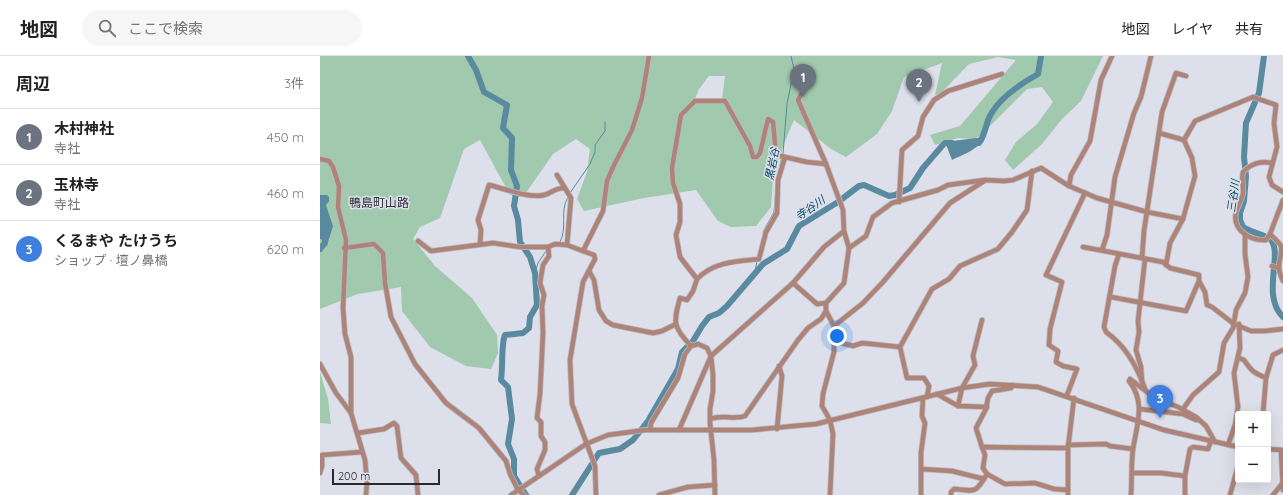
<!DOCTYPE html>
<html lang="ja">
<meta charset="utf-8">
<style>
body{margin:0;font-family:Quicksand,"Noto Sans JP",sans-serif;background:#f6f6f6;color:#202124}
.controls{position:absolute;right:12px;bottom:12px;display:grid;overflow:hidden;border-radius:4px;box-shadow:0 4px 16px #0002}
.controls button{width:36px;height:36px;display:grid;place-items:center;padding:0;border:0;border-bottom:1px solid #e0e0e0;background:#fff;color:#202124;font:20px sans-serif}
.scale{position:absolute;left:12px;bottom:10px;width:108px;box-sizing:border-box;padding-left:4px;border:2px solid #29292e;border-top:0;font-size:11px;line-height:14px;white-space:nowrap;color:#29292e;-webkit-text-stroke:3px #dddfea;paint-order:stroke}
.you{position:absolute;left:517px;top:280px;width:14px;height:14px;margin:-10px;border:3px solid #fff;border-radius:50%;background:#1a73e8;box-shadow:0 0 0 6px #1a73e833}
.badge{display:grid;place-items:center;width:26px;height:26px;border-radius:50%;background:#b45309;color:#fff;font-size:13px;font-weight:700}
.pin{position:absolute;translate:-50% -33px;filter:drop-shadow(0 1px 2px #0008)}
.pin::after{content:'';position:absolute;top:21px;width:14px;height:12px;background:inherit;clip-path:polygon(0 0,100% 0,50% 100%)}
.list{margin:0;padding:0;list-style:none}
h2{display:flex;justify-content:space-between;align-items:center;height:52px;margin:0;padding:0 16px;font-size:17px}
h2 small{font-size:13px;font-weight:400;color:#757577}
.list li{display:grid;grid-template-columns:26px 1fr auto;gap:12px;align-items:center;box-sizing:border-box;height:56px;padding:0 16px;border-top:1px solid #e0e0e0}
.list b{display:block;font-size:15px;white-space:nowrap}
.list p{margin:0;font-size:13px;white-space:nowrap;color:#757577}
.list em{font-size:13px;font-style:normal;color:#757577}
.icon{flex:none;width:22px;height:22px;fill:none;stroke:currentColor;stroke-width:2;stroke-linecap:round;stroke-linejoin:round}
.map{position:relative;flex:none;width:963px;height:439px;overflow:hidden}
header{display:flex;align-items:center;gap:24px;box-sizing:border-box;height:56px;padding:0 20px;background:#fff;border-bottom:1px solid #e0e0e0}
header strong{font-size:19px}
nav{display:flex;gap:22px;margin-inline-start:auto;font-size:14px}
.search{width:280px;height:36px;background:#f6f6f6;display:flex;align-items:center;gap:10px;box-sizing:border-box;padding:0 14px;border-radius:22px;color:#757577;font-size:15px}
main{display:flex}
aside{flex:1;background:#fff}
.map>svg:first-child{display:block}
.green{fill:#a0c9ad;fill-rule:evenodd}
.water{fill:#598a9f}
.lines{fill:none;stroke-linecap:round;stroke-linejoin:round}
.stream{stroke:#598a9f;stroke-width:1}
.river{stroke:#598a9f;stroke-width:6}
.minor-casing{stroke:#b9bbc4;stroke-width:6}
.minor{stroke:#ae8479;stroke-width:4.5}
.labels{text-anchor:middle;stroke-width:3;stroke-linejoin:round;paint-order:stroke}
.water-label{font-size:11px;font-style:italic;fill:#004a61;stroke:#dddfea}
.quarter-label{font-size:12px;fill:#2c2d36;stroke:#dddfea}
</style>
<header>
<strong>地図</strong>
<div class="search"><svg class="icon" aria-label="search" viewBox="0 0 24 24"><circle cx="10" cy="10" r="6"/><path d="M15 15l6 6"/></svg>ここで検索</div>
<nav><a>地図</a><a>レイヤ</a><a>共有</a></nav>
</header>
<main>
<aside>
<h2>周辺<small>3件</small></h2>
<ul class="list">
<li><span class="badge" style="background:#6b7280">1</span><div><b>木村神社</b><p>寺社</p></div><em>450 m</em></li>
<li><span class="badge" style="background:#6b7280">2</span><div><b>玉林寺</b><p>寺社</p></div><em>460 m</em></li>
<li><span class="badge" style="background:#3f7fe0">3</span><div><b>くるまや たけうち</b><p>ショップ · 壇ノ鼻橋</p></div><em>620 m</em></li>
</ul>
</aside>
<div class="map">
<svg width="963" height="439" viewBox="0 0 963 439">
<rect width="100%" height="100%" fill="#dddfea"/>
<g class="green">
<path d="M0,0H783L761,45L742,63L722,88L693,114L685,104L696,86L717,68L733,46L722,31L707,33L660,80L653,83L638,82L615,89L610,79L640,70L696,4L678,1L649,8L620,38L615,39L622,7L584,21L572,55L557,78L526,101L511,93L474,64L463,90L453,124L451,151L436,170L411,171L398,165L376,134L324,142L264,155L257,143L267,116L270,93L256,83L233,98L203,141L190,139L160,84L144,93L120,162L100,171L93,183L115,210L152,242L177,279L178,297L171,313L146,310L110,291L82,255L81,231L38,238L0,253ZM389,20H405L402,43H375L379,33Z"/>
<path d="M0,316L8,343L11,368L0,367Z"/>
</g>
<g class="water">
<path d="M664,81C660,93 642,99 632,104L625,86Z"/>
<path d="M0,139H7L9,141V145L6,149L13,170L8,186L0,183Z"/>
</g>
<g class="lines">
<g class="stream">
<path d="M463,98L467,48L474,13L471,0"/>
<path d="M458,118L462,101"/>
<path d="M250,137L270,108L275,96V89L285,75V66"/>
<path d="M443,176L454,156L456,132"/>
<path d="M240,186C248,171 239,156 248,141"/>
<path d="M435,216L437,205"/>
<path d="M215,217L218,207L226,195"/>
</g>
<g class="river">
<path d="M148,0L156,14L164,36L187,49L183,72L192,82L191,114L197,130L194,150L198,164L200,186L210,201L215,217L217,249L210,261L209,272L203,277L185,279C181,288 183,312 181,324L188,331L192,363L188,388L194,403V420L206,439"/>
<path d="M944,0L939,37L926,67L924,101L926,120L924,145L920,157V164L923,171C931,177 943,177 951,184C963,198 941,240 963,261"/>
<path d="M659,87C666,78 665,68 671,58C680,42 702,27 718,18L721,0"/>
<path d="M0,193L5,187V178"/>
<path d="M252,439L279,397L300,393L313,384L328,365L358,313L362,296L373,285L382,270L389,261L399,257L407,250L443,208L467,193L479,170L518,146L539,130L544,129L569,140L575,139L590,132L603,112L622,90L625,87H632"/>
</g>
<g class="minor-casing">
<g id="minor">
<path d="M839,77L864,84"/>
<path d="M0,103L9,105L13,111L19,130L18,151L26,184L23,252L25,278L31,301V357"/>
<path d="M237,119L251,142L247,189L274,199L275,203L263,226L250,304L252,348L275,410L276,439"/>
<path d="M749,130L751,119L770,85L781,24L792,0"/>
<path d="M963,144L950,178C953,181 959,186 961,190C963,204 954,207 963,225"/>
<path d="M579,146L582,94L598,80L603,61L614,44L628,35L682,18"/>
<path d="M950,178L946,184C930,185 912,174 916,156C918,150 921,144 923,138C924,131 921,123 923,116C932,107 940,105 952,107"/>
<path d="M98,185L111,195L173,187L200,191H228L235,188L247,189"/>
<path d="M160,188L161,174L158,164L169,129C183,132 210,143 224,139C232,137 235,132 244,132"/>
<path d="M763,191L843,206L850,212L879,219V225L885,236L887,249L892,251L914,268L931,275H944L963,273"/>
<path d="M24,192L54,188L63,197L65,227L71,261L95,308L126,347L159,372L186,405L190,418L198,434L204,439"/>
<path d="M529,192L546,180L553,161L572,147L618,134L628,129L665,124L684,125L693,124L721,112L749,130L777,142L827,156L863,163"/>
<path d="M782,194L787,179L795,121L814,57L821,41L831,0"/>
<path d="M263,195L283,155L287,125L293,111L312,74L322,42L329,0"/>
<path d="M799,198L795,210L784,271L786,276C806,290 817,310 825,333"/>
<path d="M822,202L824,175L842,56L856,17L866,20"/>
<path d="M846,209L850,187L863,163L875,120L872,102L864,84L875,65L933,41L956,49L954,67L957,91L949,121L952,129L963,136"/>
<path d="M952,210L958,212"/>
<path d="M269,215L274,224L279,254L286,265L293,269L333,277L342,275L356,268"/>
<path d="M377,223C393,206 417,205 439,203L446,176L457,157L458,124L465,101"/>
<path d="M473,227L497,248L506,247"/>
<path d="M791,241L866,255L879,225"/>
<path d="M506,255L514,270V296L503,338L502,350L510,364L513,378L510,439"/>
<path d="M514,270L543,247L563,226L630,147L664,125"/>
<path d="M513,285L533,290L542,287L580,291"/>
<path d="M371,290C353,271 353,267 360,242L367,244L373,235L377,223L360,201L356,179L360,166V148L353,127L352,112L361,59L375,45H405L430,90L433,101H437L440,97L448,63L453,66L456,99L487,106L506,108"/>
<path d="M919,302L924,304C932,315 932,316 946,322"/>
<path d="M0,308L16,337L31,357L45,404L47,426L46,439"/>
<path d="M822,325L821,311L816,294L819,276L818,265L825,203"/>
<path d="M617,338L638,350L667,351"/>
<path d="M747,339L757,313L743,310L736,306L738,295L729,289L730,273L742,226L726,219L765,137"/>
<path d="M607,341L609,330L604,322H587L580,291L612,233L629,223L640,210L678,193L692,176L707,154L712,115"/>
<path d="M638,350L642,332L655,309L653,300L662,264"/>
<path d="M820,353L863,358L876,364"/>
<path d="M863,353L873,339L899,316L904,287L913,272L916,254L925,237L928,221L925,198V179"/>
<path d="M943,358L946,322L953,299L963,294"/>
<path d="M391,363C401,358 414,364 425,360L478,284L488,272L501,263L506,255V247L524,227L529,192L524,175L523,154L506,108L478,44L487,27"/>
<path d="M457,373L462,320L459,310"/>
<path d="M330,374L331,367L358,322L365,298L371,290L378,288L387,292L391,300L393,319V335L390,353V367L394,404L395,439"/>
<path d="M359,374L391,300L473,227L504,191L524,175"/>
<path d="M38,377L64,373L74,367L77,370L81,402L96,419L98,439"/>
<path d="M748,389L786,388L790,390L813,393"/>
<path d="M908,389L915,369L918,351L914,317L920,292L919,268"/>
<path d="M662,391L656,372L666,353L668,342L672,335L691,332L693,329"/>
<path d="M948,393L963,394"/>
<path d="M961,394L963,434"/>
<path d="M601,413L632,415L664,423"/>
<path d="M0,417L2,410V399L42,396"/>
<path d="M812,417H841L865,420"/>
<path d="M667,418L685,428L715,427L734,433L748,434"/>
<path d="M219,420L217,413L225,394V386L221,380V366L217,362L220,338L223,277L222,250L224,239L220,227L223,209L229,200L228,191"/>
<path d="M191,439L266,388L288,379L325,374H432L496,368L642,332L670,328L718,331L844,374L918,391"/>
<path d="M339,439L368,431L395,429"/>
<path d="M601,439V397L605,367L602,360L603,342"/>
<path d="M631,439V436L634,433C656,435 655,438 667,418L663,412L665,399L662,391L748,392"/>
<path d="M748,439V392L754,342"/>
<path d="M811,439C812,424 811,408 813,393C817,368 826,346 809,325L810,323L835,342L858,351L876,361L886,370L895,386"/>
<path d="M865,439V420L870,393L873,391L888,393L891,385"/>
<path d="M910,439L918,410"/>
<path d="M953,439L962,428"/>
</g>
</g>
<use href="#minor" class="minor"/>
</g>
<g class="labels">
<g class="water-label">
<text transform="translate(452 108) rotate(-79)" y="4">黒岩谷</text>
<text transform="translate(913 140) rotate(-82)" y="4">三谷川</text>
<text transform="translate(490 152) rotate(-35)" y="4">寺谷川</text>
</g>
<g class="quarter-label">
<text x="59" y="151">鴨島町山路</text>
</g>
</g>
</svg>
<div class="controls">
<button>+</button>
<button>−</button>
</div>
<div class="scale">200 m</div>
<div class="you"></div>
<div class="pin badge" style="left:483px;top:41px;background:#6b7280">1</div>
<div class="pin badge" style="left:599px;top:46px;background:#6b7280">2</div>
<div class="pin badge" style="left:840px;top:362px;background:#3f7fe0">3</div>
</div>
</main>
